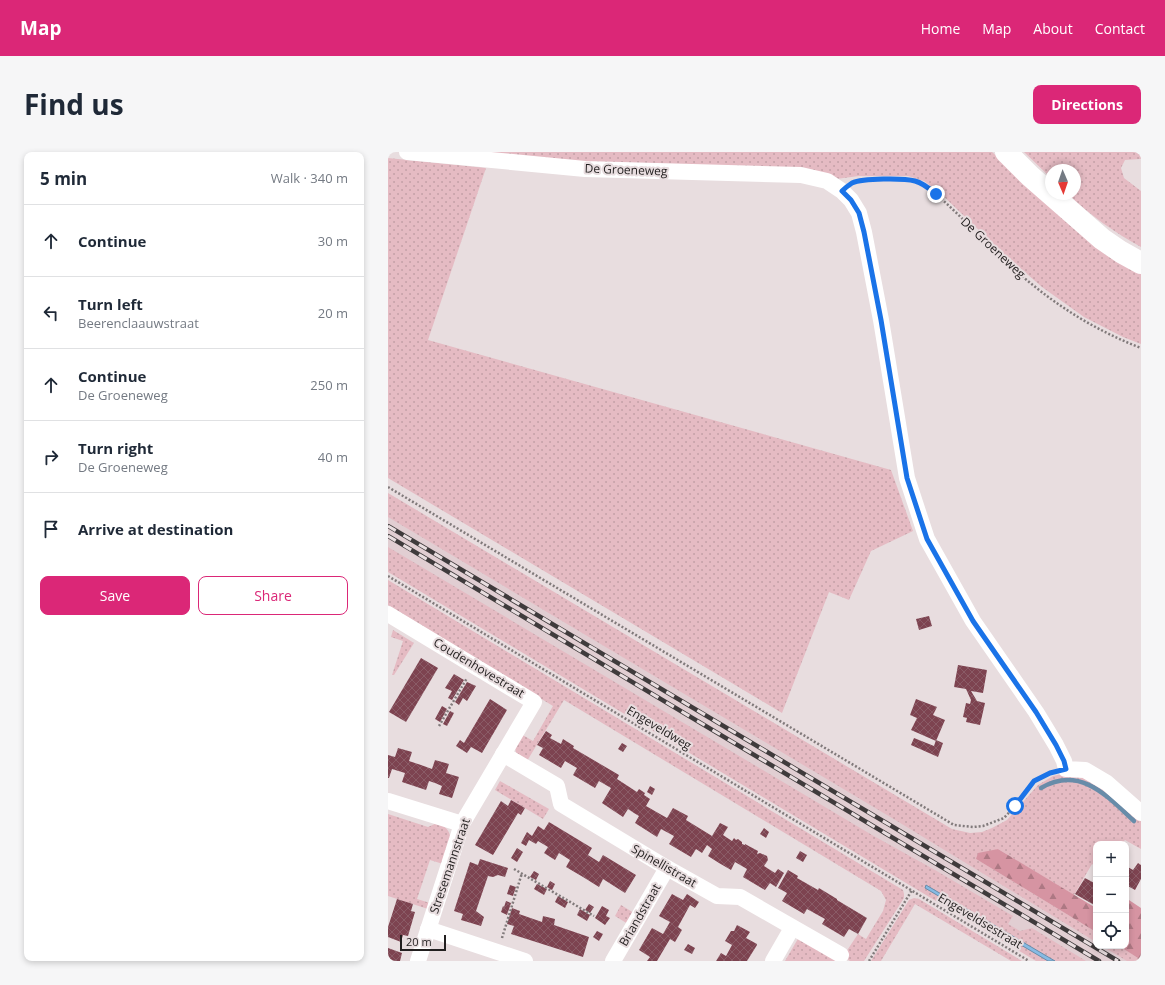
<!DOCTYPE html>
<meta charset="utf-8">
<style>
body{margin:0;font-family:"Open Sans",sans-serif;background:#f6f6f7;color:#1f2937}
.controls{position:absolute;right:12px;bottom:12px;display:grid;overflow:hidden;border-radius:8px;box-shadow:0 2px 6px #0003}
.controls button{width:36px;height:36px;display:grid;place-items:center;padding:0;border:0;border-bottom:1px solid #e0e1e3;background:#fff;color:#1f2937;font:20px sans-serif}
.compass{position:absolute;left:657px;top:12px;width:36px;height:36px;border-radius:50%;background:#fff;box-shadow:0 2px 6px #0003;rotate:178deg}
.scale{position:absolute;left:12px;bottom:10px;width:46px;box-sizing:border-box;padding-left:4px;border:2px solid #221f1f;border-top:0;font-size:11px;line-height:14px;white-space:nowrap;color:#221f1f;-webkit-text-stroke:3px #e8dddf;paint-order:stroke}
.stop{position:absolute;width:12px;height:12px;margin:-9px;border:3px solid #1a73e8;border-radius:50%;background:#fff}
.stop.end{background:#1a73e8;border-color:#fff;box-shadow:0 1px 4px #0008}
.list{margin:0;padding:0;list-style:none}
h2{display:flex;justify-content:space-between;align-items:center;height:52px;margin:0;padding:0 16px;font-size:17px}
h2 small{font-size:13px;font-weight:400;color:#747a83}
.list li{display:grid;grid-template-columns:26px 1fr auto;gap:12px;align-items:center;box-sizing:border-box;height:72px;padding:0 16px;border-top:1px solid #e0e1e3}
.list b{display:block;font-size:15px;white-space:nowrap}
.list p{margin:0;font-size:13px;white-space:nowrap;color:#747a83}
.list em{font-size:13px;font-style:normal;color:#747a83}
.actions{display:flex;gap:8px;padding:12px 16px}
.actions a{flex:1;padding:9px 0;border:1px solid #db2777;border-radius:8px;text-align:center;font-size:14px;color:#db2777}
.actions .main{background:#db2777;color:#fff}
.icon{flex:none;width:22px;height:22px;fill:none;stroke:currentColor;stroke-width:2;stroke-linecap:round;stroke-linejoin:round}
.map{position:relative;flex:none;width:753px;height:809px;overflow:hidden;border-radius:8px}
header{display:flex;align-items:center;gap:24px;box-sizing:border-box;height:56px;padding:0 20px;background:#db2777;color:#fff}
header strong{font-size:19px}
nav{display:flex;gap:22px;margin-inline-start:auto;font-size:14px}
.intro{display:flex;align-items:center;justify-content:space-between;box-sizing:border-box;height:96px;padding:0 24px}
h1{margin:0;font-size:28px}
.button{padding:10px 18px;border-radius:8px;background:#db2777;color:#fff;font-size:14px;font-weight:700}
main{display:flex;gap:24px;padding:0 24px}
aside{flex:1;background:#fff;border-radius:8px;box-shadow:0 2px 6px #0003}
.map>svg:first-child{display:block}
.built{fill:#e1ced2}
.grass{fill:url(#grass-dots)}
.forest{fill:url(#forest-firs)}
.water{fill:#86bbe4;stroke:#688ca9}
.lines{fill:none;stroke-linecap:round;stroke-linejoin:round}
.stream{stroke:#688ca9;stroke-width:4.5}
.building{fill:url(#building-cross-hatch)}
.path{stroke:#817a7b;stroke-width:2.5;stroke-dasharray:2 2;stroke-linecap:butt}
.street{stroke:#fff;stroke-width:16}
.secondary{stroke:#fff;stroke-width:22}
.rail-casing{stroke:#3f3b3c;stroke-width:4.5}
.rail{stroke:#e8dddf;stroke-width:3;stroke-dasharray:9;stroke-linecap:butt}
.route{stroke:#1a73e8;stroke-width:5}
.labels{text-anchor:middle;stroke-width:4;stroke-linejoin:round;paint-order:stroke}
.street-label{font-size:12px;fill:#221f1f;stroke:#e8dddf}
</style>
<header>
<strong>Map</strong>
<nav><a>Home</a><a>Map</a><a>About</a><a>Contact</a></nav>
</header>
<div class="intro"><h1>Find us</h1><a class="button">Directions</a></div>
<main>
<aside>
<h2>5 min<small>Walk · 340 m</small></h2>
<ul class="list">
<li><svg class="icon" aria-label="ahead" viewBox="0 0 24 24"><path d="M12 20V5M6 11l6-6 6 6"/></svg><div><b>Continue</b></div><em>30 m</em></li>
<li><svg class="icon" aria-label="left" viewBox="0 0 24 24"><path d="M17 20v-9H6M10 6l-5 5 5 5"/></svg><div><b>Turn left</b><p>Beerenclaauwstraat</p></div><em>20 m</em></li>
<li><svg class="icon" aria-label="ahead" viewBox="0 0 24 24"><path d="M12 20V5M6 11l6-6 6 6"/></svg><div><b>Continue</b><p>De Groeneweg</p></div><em>250 m</em></li>
<li><svg class="icon" aria-label="right" viewBox="0 0 24 24"><path d="M7 20v-9h11M14 6l5 5-5 5"/></svg><div><b>Turn right</b><p>De Groeneweg</p></div><em>40 m</em></li>
<li><svg class="icon" aria-label="arrive" viewBox="0 0 24 24"><path d="M6 21V4h12l-3 4 3 4H6"/></svg><div><b>Arrive at destination</b></div></li>
</ul>
<div class="actions"><a class="main">Save</a><a>Share</a></div>
</aside>
<div class="map">
<svg width="753" height="809" viewBox="0 0 753 809">
<defs>
<pattern id="grass-dots" width="8" height="8" patternUnits="userSpaceOnUse"><rect width="8" height="8" fill="#e5bbc3"/><path d="M2 2h.1M6 6h.1" fill="none" stroke="#c4a0a7" stroke-width="1.8" stroke-linecap="round"/></pattern>
<pattern id="forest-firs" width="22" height="20" patternUnits="userSpaceOnUse"><rect width="22" height="20" fill="#d694a2"/><path d="M5 1l3.5 6h-7zM16 11l3.5 6h-7z" fill="#ad7883"/></pattern>
<pattern id="building-cross-hatch" width="8" height="8" patternUnits="userSpaceOnUse"><rect width="8" height="8" fill="#7d4350"/><path d="M0 0l8 8M0 8l8-8" fill="none" stroke="#8a5b66"/></pattern>
</defs>
<rect width="100%" height="100%" fill="#e8dddf"/>
<path class="built" d="M0,348L708,780V794H731L753,808V809H667L0,414Z"/>
<g class="grass">
<path d="M54,0H604L698,85L753,119V192L735,185L696,165L654,135L618,104L550,39L536,29L520,24H471L448,27L199,13Z"/>
<path d="M636,0H753V7L737,8L733,16L736,26L753,39V95C727,81 702,63 680,42H687V18H663V26Z"/>
<path d="M0,6L98,16L40,188L503,318L525,379L483,399L461,448L441,440L394,561L0,326Z"/>
<path d="M0,341L564,677L582,681L594,680L604,676L619,668L650,633L665,624L675,622L705,628L753,667V697L737,688L734,692H708V715L704,712L686,743L610,697L588,707L708,780V790L558,699L509,669L0,365Z"/>
<path d="M0,395L484,683L547,718L625,764L620,772L632,779L644,776L698,809H648L0,420Z"/>
<path d="M0,428L515,738L516,742V746L476,809H462L456,805L458,800L470,782L478,787L495,759L498,748L493,739L176,548L139,609L128,601L127,595L133,582L145,589L165,554L0,453Z"/>
<path d="M5,478L26,491L6,523H4L15,489L3,485Z"/>
<path d="M112,629L161,657L155,667L107,638Z"/>
<path d="M0,662L40,675L49,671C71,679 60,695 55,712L42,708L29,747L42,751L40,757L0,744Z"/>
<path d="M526,746L531,747L634,809H623L527,752L493,809H483L521,748Z"/>
<path d="M233,753L246,761L240,772L227,764Z"/>
<path d="M411,785L451,809H397Z"/>
<path d="M714,794H731L753,808V809H739Z"/>
</g>
<g class="forest">
<path d="M610,697L708,756V780L588,707L590,701Z"/>
<path d="M738,746L753,756V808L731,794H738Z"/>
</g>
<path class="water" d="M538,733L667,809H660L537,736Z"/>
<g class="lines">
<path class="stream" d="M653,636C692,613 719,644 746,669"/>
</g>
<g class="building">
<path d="M541,464L544,474L531,478L528,467Z"/>
<path d="M33,506L50,516L18,570L1,560Z"/>
<path d="M570,513L599,518L595,541L583,539L589,549L597,551L592,573L578,570L579,566L575,565L578,551L582,552L583,548L578,537L566,535Z"/>
<path d="M66,522L76,528L64,548L60,546L64,539L57,536Z"/>
<path d="M79,530L88,534L79,549L75,546L71,553L67,550Z"/>
<path d="M102,547L119,558L94,601L83,595L79,601L68,594L72,588L76,591Z"/>
<path d="M528,547L549,555L545,563L557,568L548,589L523,578L529,566L522,563Z"/>
<path d="M54,554L59,557L52,570L47,567Z"/>
<path d="M62,559L66,561L59,574L55,572Z"/>
<path d="M158,579L164,583L162,586L173,592L175,587L186,594L185,596L231,623L229,627L249,640L251,637L257,641L256,643L262,647L258,654L279,666L285,656L300,664L298,668L324,684L332,671L340,675L335,683L344,689L346,686L348,688L350,687L354,690V692L357,693V692L370,699L369,702L372,701L379,704L380,708L376,714L387,721L390,717L396,721L388,735L382,731L377,738L355,725L359,717L347,710L343,718L331,711L320,704L324,697L319,693L314,701L308,697L303,705L281,692L286,684L273,677L269,685L247,671L251,664L246,661L240,657L235,665L214,651L223,636L211,629L207,636L185,623L189,616L177,609L173,616L151,603L155,596L149,593Z"/>
<path d="M526,586L546,594L548,588L555,591L550,605L523,593Z"/>
<path d="M234,591L239,594L235,600L230,597Z"/>
<path d="M10,596L24,600L21,609L33,613L44,617L47,608L61,612L58,621L71,625L64,646L51,642L54,634L47,631L41,629L38,638L14,630L17,621L4,617L1,626H0V603L7,605Z"/>
<path d="M262,634L267,637L264,643L259,640Z"/>
<path d="M123,648L137,656L133,663L130,661L105,703L87,693L113,649L120,654Z"/>
<path d="M161,670L204,696L200,703L211,710L215,703L248,723L237,741L215,727L211,735L195,725L178,715L182,708L171,701L167,708L156,701L160,695L150,689L148,692L141,688L138,694L133,691L139,680L144,684L150,674L156,678Z"/>
<path d="M376,676L381,680L378,686L372,682Z"/>
<path d="M129,696L135,700L129,710L123,706Z"/>
<path d="M412,699L419,703L415,710L408,706Z"/>
<path d="M92,707L120,716L117,725L110,723L105,725L100,724L88,759L96,765L93,774L73,768L75,762L66,759L82,710L90,713Z"/>
<path d="M750,711L753,713V727L747,738L738,733V714L745,718Z"/>
<path d="M400,718L410,724L409,726L430,738L431,736L449,747V748L479,766L470,782L461,777L456,785L434,772L437,767L419,757L416,762L394,749L399,741L390,736Z"/>
<path d="M146,719L151,722L148,728L142,725Z"/>
<path d="M697,726L708,732V754L687,742Z"/>
<path d="M162,729L167,732L164,738L159,735Z"/>
<path d="M149,732L159,737L156,743L146,737Z"/>
<path d="M122,733L128,735L125,744L119,742Z"/>
<path d="M284,742L295,748L299,742L311,750L307,756L302,753L290,775L294,778L287,790L282,787L269,809H259L262,805L251,798L264,776L275,782L282,770L271,764Z"/>
<path d="M170,744L180,750L177,756L167,750Z"/>
<path d="M9,747L25,752L23,759L27,760L20,784L15,783L13,790L0,785V775Z"/>
<path d="M118,749L123,751L119,763L113,760L115,754L116,755Z"/>
<path d="M201,752L206,755L202,761L197,758Z"/>
<path d="M214,754L221,758L218,764L222,766L217,773L207,766Z"/>
<path d="M124,756L132,759L131,762L154,770L155,764L167,767L166,773L201,785L195,805L123,782L126,774L119,772Z"/>
<path d="M192,757L202,763L199,769L189,763Z"/>
<path d="M349,773L362,780L358,786L369,792V793L359,809H328L333,801L338,804L344,793L337,789L343,779H346Z"/>
<path d="M209,779L215,782L211,789L205,785Z"/>
<path d="M300,792L307,796L304,802L296,798Z"/>
<path d="M0,796L14,801L12,809H0Z"/>
</g>
<g class="lines">
<g class="path">
<path d="M467,30C479,27 515,26 527,29C532,31 537,34 541,36C574,64 602,96 634,124C670,155 709,179 753,196"/>
<path d="M0,335L566,673L585,675L595,674L616,666L627,654L646,629L664,621"/>
<path d="M0,424L641,809"/>
<path d="M51,574L79,526"/>
<path d="M126,717L206,764"/>
<path d="M114,786L134,721"/>
<path d="M481,809L524,738"/>
</g>
<g class="street">
<path d="M19,0L197,17L413,23L439,29L454,39L463,48L471,61L476,80L493,168L519,326L539,387L585,469L648,560L668,593L676,609L678,617L697,618L719,631L753,661"/>
<path d="M0,462L146,550L74,672L30,809"/>
<path d="M115,602L169,634L173,652L279,716L329,744L352,745L453,803"/>
<path d="M0,649L74,672"/>
<path d="M40,777L137,809"/>
<path d="M225,809L279,716"/>
<path d="M385,809L404,776"/>
</g>
<path class="secondary" d="M618,0L642,24L714,87L733,100L753,111"/>
<g class="rail-casing">
<g id="rail">
<path d="M0,374L730,809"/>
<path d="M0,384L711,809"/>
</g>
</g>
<use href="#rail" class="rail"/>
</g>
<g class="lines">
<path class="route" d="M548,42C542,37 535,31 527,29C516,26 475,26 464,31C461,33 457,36 454,39L463,48L471,61L476,80L493,168L519,326L539,387L585,469L648,560L668,593L676,609L678,617L662,621L646,629L627,654"/>
</g>
<g class="labels">
<g class="street-label">
<text transform="translate(238 18) rotate(2)" y="4">De Groeneweg</text>
<text transform="translate(605 96) rotate(43)" y="4">De Groeneweg</text>
<text transform="translate(91 516) rotate(31)" y="4">Coudenhovestraat</text>
<text transform="translate(271 576) rotate(31)" y="4">Engeveldweg</text>
<text transform="translate(62 714) rotate(-71)" y="4">Stresemannstraat</text>
<text transform="translate(276 714) rotate(30)" y="4">Spinellistraat</text>
<text transform="translate(252 763) rotate(-60)" y="4">Briandstraat</text>
<text transform="translate(592 769) rotate(31)" y="4">Engeveldsestraat</text>
</g>
</g>
</svg>
<div class="controls">
<button>+</button>
<button>−</button>
<button><svg class="icon" aria-label="locate" viewBox="0 0 24 24"><circle cx="12" cy="12" r="6"/><path d="M12 2v4M12 18v4M2 12h4M18 12h4"/></svg></button>
</div>
<svg class="compass" viewBox="-18 -18 36 36"><path d="M0-13l5 13h-10z" fill="#e53935"/><path d="M0 13l5-13h-10z" fill="#747a83"/></svg>
<div class="scale">20 m</div>
<div class="stop" style="left:627px;top:654px"></div>
<div class="stop end" style="left:548px;top:42px"></div>
</div>
</main>
